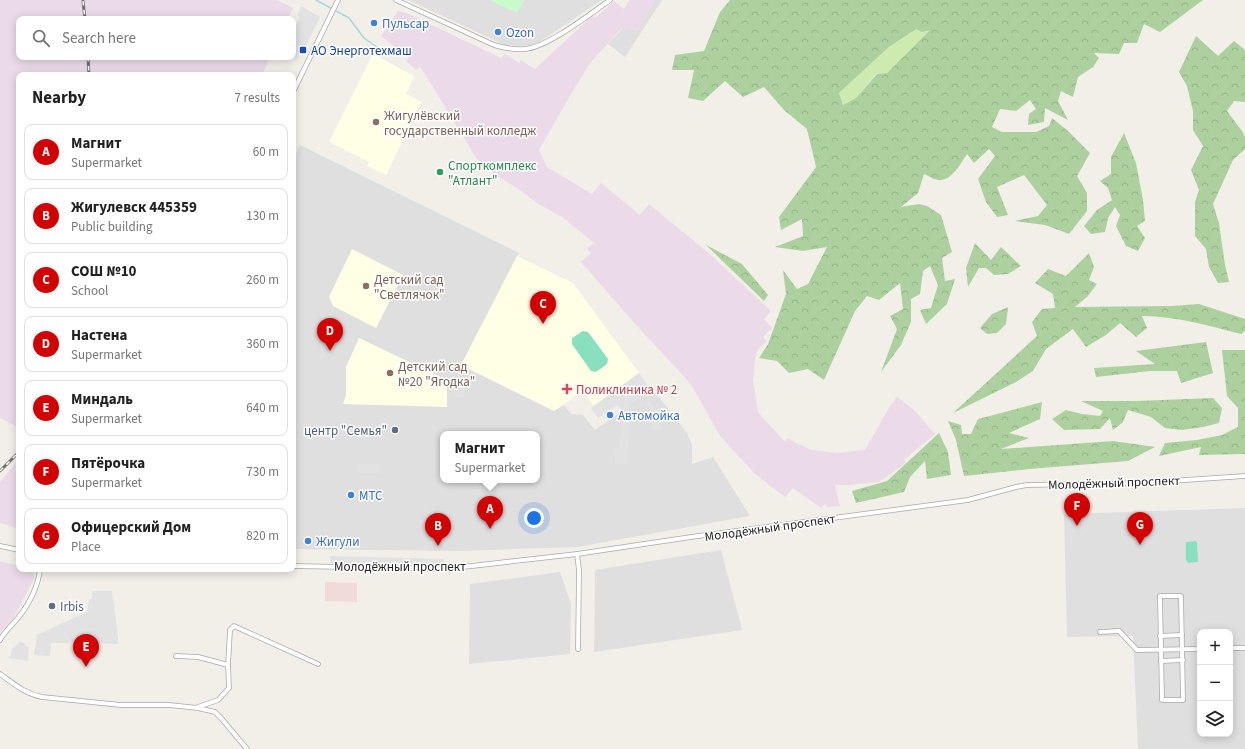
<!DOCTYPE html>
<meta charset="utf-8">
<style>
body{margin:0;font-family:"Source Sans 3",sans-serif;background:#f6f6f6;color:#222}
.controls{position:absolute;right:12px;bottom:12px;display:grid;overflow:hidden;border-radius:8px;box-shadow:0 2px 10px #0003}
.controls button{width:36px;height:36px;display:grid;place-items:center;padding:0;border:0;border-bottom:1px solid #e0e0e0;background:#fff;color:#222;font:20px sans-serif}
.you{position:absolute;left:534px;top:518px;width:14px;height:14px;margin:-10px;border:3px solid #fff;border-radius:50%;background:#1a73e8;box-shadow:0 0 0 6px #1a73e833}
.badge{display:grid;place-items:center;width:26px;height:26px;border-radius:50%;background:#d40000;color:#fff;font-size:13px;font-weight:700}
.pin{position:absolute;translate:-50% -33px;filter:drop-shadow(0 1px 2px #0008)}
.pin::after{content:'';position:absolute;top:21px;width:14px;height:12px;background:inherit;clip-path:polygon(0 0,100% 0,50% 100%)}
.popup{position:absolute;left:440px;top:431px;width:100px;height:52px;box-sizing:border-box;display:grid;place-content:center;border-radius:8px;background:#fff;filter:drop-shadow(0 1px 3px #0005);font-size:13px;white-space:nowrap;color:#767676}
.popup b{font-size:15px;color:#222}
.popup::after{content:'';position:absolute;left:50%;top:100%;margin-left:-8px;border:8px solid transparent;border-top-color:#fff}
.list{margin:0;padding:0;list-style:none}
h2{display:flex;justify-content:space-between;align-items:center;height:52px;margin:0;padding:0 16px;font-size:17px}
h2 small{font-size:13px;font-weight:400;color:#767676}
.list li{display:grid;grid-template-columns:26px 1fr auto;gap:12px;align-items:center;box-sizing:border-box;height:56px;margin:0 8px 8px;padding:0 8px;border:1px solid #e0e0e0;border-radius:8px}
.list b{display:block;font-size:15px;white-space:nowrap}
.list p{margin:0;font-size:13px;white-space:nowrap;color:#767676}
.list em{font-size:13px;font-style:normal;color:#767676}
.icon{flex:none;width:22px;height:22px;fill:none;stroke:currentColor;stroke-width:2;stroke-linecap:round;stroke-linejoin:round}
.map{position:relative;flex:none;width:1245px;height:749px;overflow:hidden}
.search{position:absolute;background:#fff;box-shadow:0 2px 10px #0003;left:16px;top:16px;width:280px;height:44px;display:flex;align-items:center;gap:10px;box-sizing:border-box;padding:0 14px;border-radius:8px;color:#767676;font-size:15px}
.panel{position:absolute;background:#fff;box-shadow:0 2px 10px #0003;left:16px;top:72px;width:280px;height:500px;border-radius:8px}
.map>svg:first-child{display:block}
.residential{fill:#e0dfdf;fill-rule:evenodd}
.commercial{fill:#f2dad9}
.industrial{fill:#ebdbe8}
.education{fill:#ffffe5}
.grass{fill:#cdebb0}
.forest{fill:url(#forest-crowns);fill-rule:evenodd}
.park{fill:#c8facc}
.pitch{fill:#88e0be}
.parking{fill:#e2e2e2}
.lines{fill:none;stroke-linecap:round;stroke-linejoin:round}
.stream{stroke:#aad3df;stroke-width:1.5}
.minor-casing{stroke:#a9a9a9;stroke-width:5.5}
.minor{stroke:#fff;stroke-width:4}
.rail-casing{stroke:#707070;stroke-width:3}
.rail{stroke:#fff;stroke-width:1.5;stroke-dasharray:4.5;stroke-linecap:butt}
.shop-dot{fill:#3f7fe0;stroke:#fff;stroke-width:1.5}
.transit-dot{fill:#1a4fb4;stroke:#fff;stroke-width:1.5}
.education-dot{fill:#8d6e63;stroke:#fff;stroke-width:1.5}
.leisure-dot{fill:#2e9e5b;stroke:#fff;stroke-width:1.5}
.health-dot{fill:#e0444e;stroke:#fff;stroke-width:1.5}
.service-dot{fill:#5c6f8a;stroke:#fff;stroke-width:1.5}
.labels{text-anchor:middle;stroke-width:3;stroke-linejoin:round;paint-order:stroke}
.shop-label{font-size:13px;fill:#366cbe;stroke:#fff;text-anchor:start}
.transit-label{font-size:13px;fill:#164399;stroke:#fff;text-anchor:start}
.education-label{font-size:13px;fill:#785e54;stroke:#fff;text-anchor:start}
.leisure-label{font-size:13px;fill:#27864d;stroke:#fff;text-anchor:start}
.health-label{font-size:13px;fill:#be3a42;stroke:#fff;text-anchor:start}
.service-label{font-size:13px;fill:#4e5e75;stroke:#fff;text-anchor:end}
.street-label{font-size:13px;fill:#222;stroke:#fff}
</style>
<div class="map">
<svg width="1245" height="749" viewBox="0 0 1245 749">
<defs>
<pattern id="forest-crowns" width="20" height="18" patternUnits="userSpaceOnUse"><rect width="20" height="18" fill="#add19e"/><path d="M2 6a3 3 0 1 1 6 0M12 15a3 3 0 1 1 6 0" fill="none" stroke="#95b388"/></pattern>
</defs>
<rect width="100%" height="100%" fill="#f2efe9"/>
<g class="residential">
<path d="M408,0H602L535,45L521,46L505,45Z"/>
<path d="M655,0H662L625,57L608,44L622,29L629,27L636,31Z"/>
<path d="M300,145L519,253L461,365L554,411L564,405L571,414L583,415L595,430L622,411L648,389L656,393L687,433L692,445V464L713,457L750,516L577,547L460,551L293,549V160ZM443,434H537V480H443Z"/>
<path d="M1245,508V749H1138L1133,636L1067,637L1064,514ZM1200,632H1230V734H1200Z"/>
<path d="M721,550L742,630L594,652L595,570Z"/>
<path d="M560,572L571,604L570,654L469,664L470,584Z"/>
</g>
<path class="commercial" d="M325,582L357,583V602L325,601Z"/>
<g class="industrial">
<path d="M0,0H277L293,8L287,19H19V57H270L262,75H19V428L0,418Z"/>
<path d="M629,0H655L636,31L629,27L625,31L621,29L590,63L571,94L539,150L547,167L592,194L601,183L640,215L649,204L711,255L771,311L764,319L772,328L763,337L767,341L759,348L755,358L753,380L758,412L785,442L788,438L794,442L812,450L837,453L865,450L890,406L897,397L913,409L935,434L904,460L906,463L879,482L848,485H835L840,506L827,507L825,504L821,508L793,488L785,497L754,473L720,436L691,384L636,325L581,262L591,253L587,249L594,243L562,217L537,203L517,188L494,174L477,159L420,66L416,70L406,61L409,58L381,36L398,11L409,14L501,58L505,54L519,63L521,60L535,69L592,16L595,18L614,1L624,9Z"/>
<path d="M19,459V529L0,523V482Z"/>
<path d="M0,561L19,566V569H30V571L33,573L34,579L13,619L0,632Z"/>
</g>
<g class="education">
<path d="M373,54L414,76L406,94L422,102L386,175L367,166L369,162L329,142Z"/>
<path d="M352,249L403,275L376,328L333,306L329,297Z"/>
<path d="M517,256L573,283L639,373L594,406L583,391L554,411L461,365Z"/>
<path d="M359,338L447,380V407L343,404L346,395V367Z"/>
</g>
<path class="grass" d="M916,29L930,30L887,73L876,74L856,98L843,105L839,93L889,47Z"/>
<g class="forest">
<path d="M730,0H1203L1160,32L1144,24L1137,43H1124L1119,54L1094,53L1099,58L1093,67L1078,77L1073,97L1061,91L1058,101L1068,120L1045,108L1044,122L1028,125L1029,114L1036,109L1030,100L1016,111L1000,109L992,127L1002,132H1036L1049,126L1052,118L1068,131L1090,153L1077,176L1087,193V211L1069,234L1045,225L1015,221L1038,216L1047,205L1024,175L997,187L1008,215L997,217L986,202L978,179L995,156L989,149L974,163L967,154C961,163 952,181 939,180C934,180 929,176 924,174L918,193L901,207L919,204L927,206L941,215L952,252L942,258L945,281L955,279L947,304L926,324L920,310L931,308L938,285L930,266L923,271L920,294L911,299V322L901,345L881,372L897,329L890,316L903,309L900,283L879,300L867,296L855,311L824,380L808,369L789,373L777,361L759,358L768,344L786,294L783,270L797,289L808,284L827,247L803,251L775,247L803,236L802,219L781,230L779,217L816,167L807,129L784,110L764,87L743,97L725,81L703,101L688,98L694,70H672L675,55L704,51L720,12ZM916,29L922,32L930,30L887,73L877,74L856,98L843,105L839,93L889,47Z"/>
<path d="M1196,36L1218,56L1234,41L1245,50V102L1234,101L1227,111L1242,131L1245,137V149L1233,160L1213,204L1219,223L1225,265L1229,282L1218,283L1209,267L1206,249L1195,236V202L1199,190L1191,170L1203,146L1193,130V111L1187,86L1179,72Z"/>
<path d="M1124,133L1136,163L1143,200L1145,221L1137,226L1145,238L1138,251L1126,246L1116,226L1120,215L1115,207L1108,218L1105,232L1091,234L1084,226L1097,210L1112,200L1108,188L1100,181L1111,174V157Z"/>
<path d="M975,243L991,260L1001,247L1021,266L1008,274L994,275L986,268H979L968,287L966,268Z"/>
<path d="M706,245L742,264L768,295L764,301Z"/>
<path d="M1089,253L1094,267L1089,280L1097,284L1087,297L1075,307L1171,306L1199,304L1245,319V331L1241,334C1209,326 1176,316 1142,316L1147,328L1136,337L1120,323L1106,335L1086,347L1073,329L1046,349L1033,371L1016,382L953,413L1037,336L1032,322L1042,309L1055,308L1053,294L1035,283L1048,269L1066,276Z"/>
<path d="M1008,307L1006,324L997,333L987,334L980,328L992,314Z"/>
<path d="M1206,342L1213,373L1181,383L1177,371H1150L1096,377L1094,368L1155,364L1136,351Z"/>
<path d="M1222,350H1245V454L1199,455L1201,447L1159,456L1165,443L1197,440L1222,435L1238,427V408L1227,396Z"/>
<path d="M1213,398L1222,408L1219,423L1203,427L1182,430L1165,428L1151,417L1128,410L1123,422L1113,430L1110,418L1100,429L1064,430L1052,419L1066,410L1082,414L1100,416L1103,411L1081,401H1137Z"/>
<path d="M1042,402L1040,419L1009,433L1029,438L1001,449L1113,441L1155,447L1128,461L1029,469L964,476L956,440L948,421L961,425L962,434H971L978,419Z"/>
<path d="M939,433L948,452L951,475L927,479L925,461L910,477L904,492L856,503L852,491L887,481Z"/>
</g>
<path class="park" d="M490,0H524L517,13Z"/>
<g class="pitch">
<path d="M583,331L588,332L608,359L607,364L596,372L591,371L572,344V338Z"/>
<path d="M1196,541L1197,543L1198,562L1188,563L1186,560V542Z"/>
</g>
<g class="parking">
<path d="M301,6L320,17L306,46L303,45L297,58L293,56V31L300,17L297,15Z"/>
<path d="M639,373L649,387L648,389L622,411L617,405L598,418L591,408Z"/>
<path d="M460,380L468,383V386H464V397H454L455,390Z"/>
<path d="M649,401L655,408L661,409V429H652L653,412L645,404Z"/>
<path d="M630,406L628,464H615V450L620,446L619,440L621,436L622,412Z"/>
<rect x="358" y="464" width="22" height="9"/>
<path d="M330,556L444,559V565L330,563Z"/>
<path d="M92,591H112L118,636V644L76,643V641L68,643H51L50,656L34,655L37,635L84,613H87L89,599H92Z"/>
<path d="M20,642L25,643V646L29,647L28,658L29,661L8,658L11,655L12,649Z"/>
</g>
<g class="lines">
<path class="stream" d="M316,0L349,18L364,38L387,54"/>
<g class="minor-casing">
<g id="minor">
<path d="M396,0L494,45C504,48 514,50 525,49C548,47 590,14 610,0"/>
<path d="M293,92L338,0"/>
<path d="M0,546L19,550"/>
<path d="M577,554L579,570L578,649"/>
<path d="M293,566L443,569L454,568L577,554L691,537L968,500L1016,487L1027,485L1140,483L1245,476"/>
<path d="M1160,596H1181L1183,700H1162Z"/>
<path d="M1100,632L1119,631L1137,650L1200,649"/>
<path d="M1160,636L1182,635"/>
<path d="M0,640C5,631 12,625 18,618C29,604 38,587 40,569"/>
<path d="M1230,648H1245"/>
<path d="M176,656L198,657L228,665"/>
<path d="M1161,661L1183,660"/>
<path d="M0,674C13,683 25,694 42,697L121,705H169L198,708L215,712L221,718L247,749"/>
<path d="M198,707L218,700L229,688L228,665L230,630L234,626L318,664"/>
</g>
</g>
<use href="#minor" class="minor"/>
<g class="rail-casing">
<g id="rail">
<path d="M83,1L85,19"/>
<path d="M88,57L89,75"/>
<path d="M0,471L19,452"/>
</g>
</g>
<use href="#rail" class="rail"/>
</g>
<g class="shop-dot">
<circle cx="374" cy="23" r="4"/>
<circle cx="498" cy="32" r="4"/>
<circle cx="610" cy="415" r="4"/>
<circle cx="351" cy="495" r="4"/>
<circle cx="308" cy="541" r="4"/>
</g>
<rect class="transit-dot" x="299" y="46" width="8" height="8" rx="2"/>
<g class="education-dot">
<circle cx="376" cy="122" r="4"/>
<circle cx="366" cy="286" r="4"/>
<circle cx="390" cy="373" r="4"/>
</g>
<circle class="leisure-dot" cx="440" cy="172" r="4"/>
<path class="health-dot" d="M565 383h4v4h4v4h-4v4h-4v-4h-4v-4h4z"/>
<g class="service-dot">
<circle cx="395" cy="430" r="4"/>
<circle cx="52" cy="606" r="4"/>
</g>
<g class="labels">
<g class="shop-label">
<text x="382" y="28">Пульсар</text>
<text x="506" y="37">Ozon</text>
<text x="618" y="420">Автомойка</text>
<text x="359" y="500">МТС</text>
<text x="316" y="546">Жигули</text>
</g>
<g class="transit-label">
<text x="311" y="55">АО Энерготехмаш</text>
</g>
<g class="education-label">
<text x="384" y="120">Жигулёвский<tspan x="384" dy="15">государственный колледж</tspan></text>
<text x="374" y="284">Детский сад<tspan x="374" dy="15">"Светлячок"</tspan></text>
<text x="398" y="371">Детский сад<tspan x="398" dy="15">№20 "Ягодка"</tspan></text>
</g>
<g class="leisure-label">
<text x="448" y="170">Спорткомплекс<tspan x="448" dy="15">"Атлант"</tspan></text>
</g>
<g class="health-label">
<text x="576" y="394">Поликлиника № 2</text>
</g>
<g class="service-label">
<text x="387" y="435">центр "Семья"</text>
<text x="60" y="611" text-anchor="start">Irbis</text>
</g>
<g class="street-label">
<text transform="translate(1114 482) rotate(-2)" y="5">Молодёжный проспект</text>
<text transform="translate(770 527) rotate(-8)" y="5">Молодёжный проспект</text>
<text x="400" y="571">Молодёжный проспект</text>
</g>
</g>
</svg>
<div class="controls">
<button>+</button>
<button>−</button>
<button><svg class="icon" aria-label="layers" viewBox="0 0 24 24"><path d="M12 4l9 5-9 5-9-5zM3 14l9 5 9-5"/></svg></button>
</div>
<div class="you"></div>
<div class="pin badge" style="left:490px;top:529px">A</div>
<div class="popup"><b>Магнит</b>Supermarket</div>
<div class="pin badge" style="left:438px;top:546px">B</div>
<div class="pin badge" style="left:543px;top:324px">C</div>
<div class="pin badge" style="left:330px;top:351px">D</div>
<div class="pin badge" style="left:86px;top:667px">E</div>
<div class="pin badge" style="left:1077px;top:526px">F</div>
<div class="pin badge" style="left:1140px;top:545px">G</div>
<div class="search"><svg class="icon" aria-label="search" viewBox="0 0 24 24"><circle cx="10" cy="10" r="6"/><path d="M15 15l6 6"/></svg>Search here</div>
<section class="panel">
<h2>Nearby<small>7 results</small></h2>
<ul class="list">
<li><span class="badge">A</span><div><b>Магнит</b><p>Supermarket</p></div><em>60 m</em></li>
<li><span class="badge">B</span><div><b>Жигулевск 445359</b><p>Public building</p></div><em>130 m</em></li>
<li><span class="badge">C</span><div><b>СОШ №10</b><p>School</p></div><em>260 m</em></li>
<li><span class="badge">D</span><div><b>Настена</b><p>Supermarket</p></div><em>360 m</em></li>
<li><span class="badge">E</span><div><b>Миндаль</b><p>Supermarket</p></div><em>640 m</em></li>
<li><span class="badge">F</span><div><b>Пятёрочка</b><p>Supermarket</p></div><em>730 m</em></li>
<li><span class="badge">G</span><div><b>Офицерский Дом</b><p>Place</p></div><em>820 m</em></li>
</ul>
</section>
</div>
